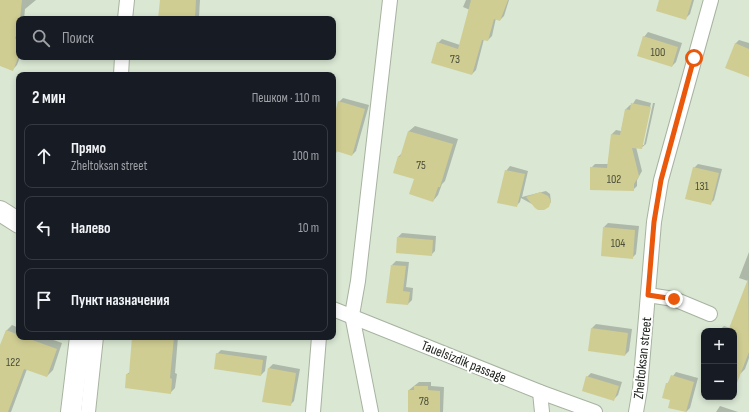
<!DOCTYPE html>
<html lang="ru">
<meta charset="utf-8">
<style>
body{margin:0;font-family:"Sofia Sans Condensed",sans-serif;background:#20242c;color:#f1f3f6}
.controls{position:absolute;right:12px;bottom:12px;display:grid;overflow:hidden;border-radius:8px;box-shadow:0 2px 6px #0003}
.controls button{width:36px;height:36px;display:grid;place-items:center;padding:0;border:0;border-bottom:1px solid #363941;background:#171b24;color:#f1f3f6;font:20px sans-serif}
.stop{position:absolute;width:12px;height:12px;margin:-9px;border:3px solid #ea580c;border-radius:50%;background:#fff}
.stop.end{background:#ea580c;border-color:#fff;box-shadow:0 1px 4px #0008}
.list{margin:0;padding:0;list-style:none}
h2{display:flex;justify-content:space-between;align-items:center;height:52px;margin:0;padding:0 16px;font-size:17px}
h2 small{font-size:13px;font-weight:400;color:#9ea1a6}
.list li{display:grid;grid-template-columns:26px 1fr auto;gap:12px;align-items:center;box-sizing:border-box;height:64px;margin:0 8px 8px;padding:0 8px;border:1px solid #363941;border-radius:8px}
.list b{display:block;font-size:15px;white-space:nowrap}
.list p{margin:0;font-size:13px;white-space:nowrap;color:#9ea1a6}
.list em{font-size:13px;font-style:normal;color:#9ea1a6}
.icon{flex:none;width:22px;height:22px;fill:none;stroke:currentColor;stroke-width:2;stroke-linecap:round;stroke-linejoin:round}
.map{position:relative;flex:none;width:749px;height:412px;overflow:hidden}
.search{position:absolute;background:#171b24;box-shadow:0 2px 6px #0003;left:16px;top:16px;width:320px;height:44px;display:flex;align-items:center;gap:10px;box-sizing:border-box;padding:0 14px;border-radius:8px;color:#9ea1a6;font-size:15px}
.panel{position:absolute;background:#171b24;box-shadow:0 2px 6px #0003;left:16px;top:72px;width:320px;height:268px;border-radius:8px}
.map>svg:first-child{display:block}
.shadow{fill:#0003}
.building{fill:#d0cd93}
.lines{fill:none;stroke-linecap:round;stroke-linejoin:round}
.street-casing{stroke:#a7b3a0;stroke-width:16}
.secondary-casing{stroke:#a7b3a0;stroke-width:22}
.street{stroke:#fff;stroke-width:14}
.secondary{stroke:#fff;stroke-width:20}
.route{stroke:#ea580c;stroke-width:5}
.labels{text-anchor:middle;stroke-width:4;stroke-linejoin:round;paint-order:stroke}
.number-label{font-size:12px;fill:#4a4e3a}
.street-label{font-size:14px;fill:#1e231c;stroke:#fff}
</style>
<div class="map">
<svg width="749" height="412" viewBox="0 0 749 412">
<rect width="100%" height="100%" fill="#d9e7d3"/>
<g class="shadow">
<path d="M0,0H36L25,9L24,19H19V57H20L17,65L12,70L0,65Z"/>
<path d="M161,0H200L199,17L196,19H171Z"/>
<path d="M466,0H509L504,16L500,20L496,18L492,36L488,40L484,39L476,70L472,74L438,43L442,39L460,45L470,10L463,7Z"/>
<path d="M660,0H694L690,14L686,18Z"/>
<path d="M648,32L682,43L676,62L672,66L644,37Z"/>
<path d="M739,40L749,43V76L735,44Z"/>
<path d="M343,98L369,105L356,151L352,155L337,150L333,164V125L339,102Z"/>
<path d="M636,99L651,103L642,145H644L653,103H655L646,144L641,148L636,147L642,171L637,180V186L633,190L591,168L595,164H608L612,134L616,130L621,131L626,109L630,105H632Z"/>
<path d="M415,126L458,139L445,181L442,184L438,195L433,201L398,157L403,152L409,131Z"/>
<path d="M698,164L722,169L714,200L710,204L694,168Z"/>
<path d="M510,166L528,171L522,197L546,191L550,194L551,202L548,206L541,209L521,198L520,202L516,206L506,171Z"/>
<path d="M333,181L336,182L333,193Z"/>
<path d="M608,223L639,226L636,254L632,258L604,227Z"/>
<path d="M402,233L436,236L435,251L431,255L398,237Z"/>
<path d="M749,252V358L745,369L739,375L734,373V331H718L724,326L730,328L748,281L739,278Z"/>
<path d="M396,261L409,262L406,287L413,288L412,300L408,304L388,302L392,265Z"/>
<path d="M596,324L632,329L629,351L625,355L589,350L592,328Z"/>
<path d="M12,325L19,328V337H45L62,343L53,370L47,376L27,369L11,412H0V348L6,331Z"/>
<path d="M134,337H178L175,373L177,374L175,388L170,393L127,374L130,372Z"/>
<path d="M221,350L267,356L265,371L261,375L217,354Z"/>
<path d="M273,364L300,369L294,401L290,405L269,368Z"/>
<path d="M676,372L698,378L690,408L686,412L671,399L667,384Z"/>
<path d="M591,373L622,382L618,395L614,399L587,377Z"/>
<path d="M419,382H431V386L444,387L443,412H409V390Z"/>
<path d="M720,406L738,412H716Z"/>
</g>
<g class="building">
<path d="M0,0H22L20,19H19V28L15,38L19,44V55L13,71L0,66Z"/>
<path d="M160,0H196L195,19H158Z"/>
<path d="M471,0H508L500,21L494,19L488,41L482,40L472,75L431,63L437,42L458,49Z"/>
<path d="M659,0H692L686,20L656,11Z"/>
<path d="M643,36L678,47L672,67L637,56Z"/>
<path d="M735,43L749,49V77L725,68Z"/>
<path d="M338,101L365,109L352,156L333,150V121Z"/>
<path d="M631,103L651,107L642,149L632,148L639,176L634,184V191L590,190V167L607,168L611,134L620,135L625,109L630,110Z"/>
<path d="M408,131L453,144L440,187H438L433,202L409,194L414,179L393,173L398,156L400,157Z"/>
<path d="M693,167L719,173L711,205L685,199Z"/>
<path d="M505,170L525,174L517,207L497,203Z"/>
<path d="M540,192L548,196L551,201L549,207L544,210H538L535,208L526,197Z"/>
<path d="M603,227L635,230L633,259L601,256Z"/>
<path d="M397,237L433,240L432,256L396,253Z"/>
<path d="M391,265L406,266L403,291L410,292L408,305L386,303Z"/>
<path d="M748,279L749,352L735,388L734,331H728Z"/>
<path d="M591,328L628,333L625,356L588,351Z"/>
<path d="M6,330L19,335V337H24L57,349L47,377L24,369L8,412H0V345Z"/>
<path d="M132,337H174L170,378L172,379L171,394L125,388L126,374H129Z"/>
<path d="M216,353L263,360L261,376L214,369Z"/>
<path d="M268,368L296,373L291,406L262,402Z"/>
<path d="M671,375L694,382L686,412L668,408L670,400L662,398L666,383H668Z"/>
<path d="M586,376L619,386L614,401L582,391Z"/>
<path d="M414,386H428V390L440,391V412H408V390H414Z"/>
</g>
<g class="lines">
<g class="street-casing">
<g id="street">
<path d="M125,19L127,0"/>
<path d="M121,75L122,57"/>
<path d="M648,295L674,299L710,314"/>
<path d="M333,309L540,392L595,412"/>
<path d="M540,392L542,412"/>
<path d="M88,412L96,337"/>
<path d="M313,412L319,337"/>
<path d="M371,412L352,315L358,281L390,0"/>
<path d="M636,412L640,389L654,222L661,180L711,0"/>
</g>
</g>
<g class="secondary-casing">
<g id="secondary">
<path d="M0,211L19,223"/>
<path d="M71,412L80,337"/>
</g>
</g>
<use href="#street" class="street"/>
<use href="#secondary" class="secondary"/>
</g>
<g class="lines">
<path class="route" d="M674,299L648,295L654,222L661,180L694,58"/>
</g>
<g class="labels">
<g class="number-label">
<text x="658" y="56">100</text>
<text x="455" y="63">73</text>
<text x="421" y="169">75</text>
<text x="614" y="183">102</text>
<text x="702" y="190">131</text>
<text x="618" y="247">104</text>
<text x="13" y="366">122</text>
<text x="424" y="405">78</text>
</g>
<g class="street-label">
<text transform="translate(642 358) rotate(-84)" y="5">Zheltoksan street</text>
<text transform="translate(464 361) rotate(22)" y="5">Tauelsizdik passage</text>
</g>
</g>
</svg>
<div class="controls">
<button>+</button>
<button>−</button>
</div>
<div class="stop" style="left:694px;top:58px"></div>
<div class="stop end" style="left:674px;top:299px"></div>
<div class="search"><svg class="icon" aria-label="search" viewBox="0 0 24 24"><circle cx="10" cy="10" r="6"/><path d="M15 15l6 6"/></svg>Поиск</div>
<section class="panel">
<h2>2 мин<small>Пешком · 110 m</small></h2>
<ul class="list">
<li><svg class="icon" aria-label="ahead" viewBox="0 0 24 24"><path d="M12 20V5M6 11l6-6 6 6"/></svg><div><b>Прямо</b><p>Zheltoksan street</p></div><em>100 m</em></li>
<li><svg class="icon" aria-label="left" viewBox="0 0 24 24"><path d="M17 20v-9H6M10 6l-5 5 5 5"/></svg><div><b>Налево</b></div><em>10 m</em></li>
<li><svg class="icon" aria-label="arrive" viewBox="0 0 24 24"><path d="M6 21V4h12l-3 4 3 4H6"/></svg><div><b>Пункт назначения</b></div></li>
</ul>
</section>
</div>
